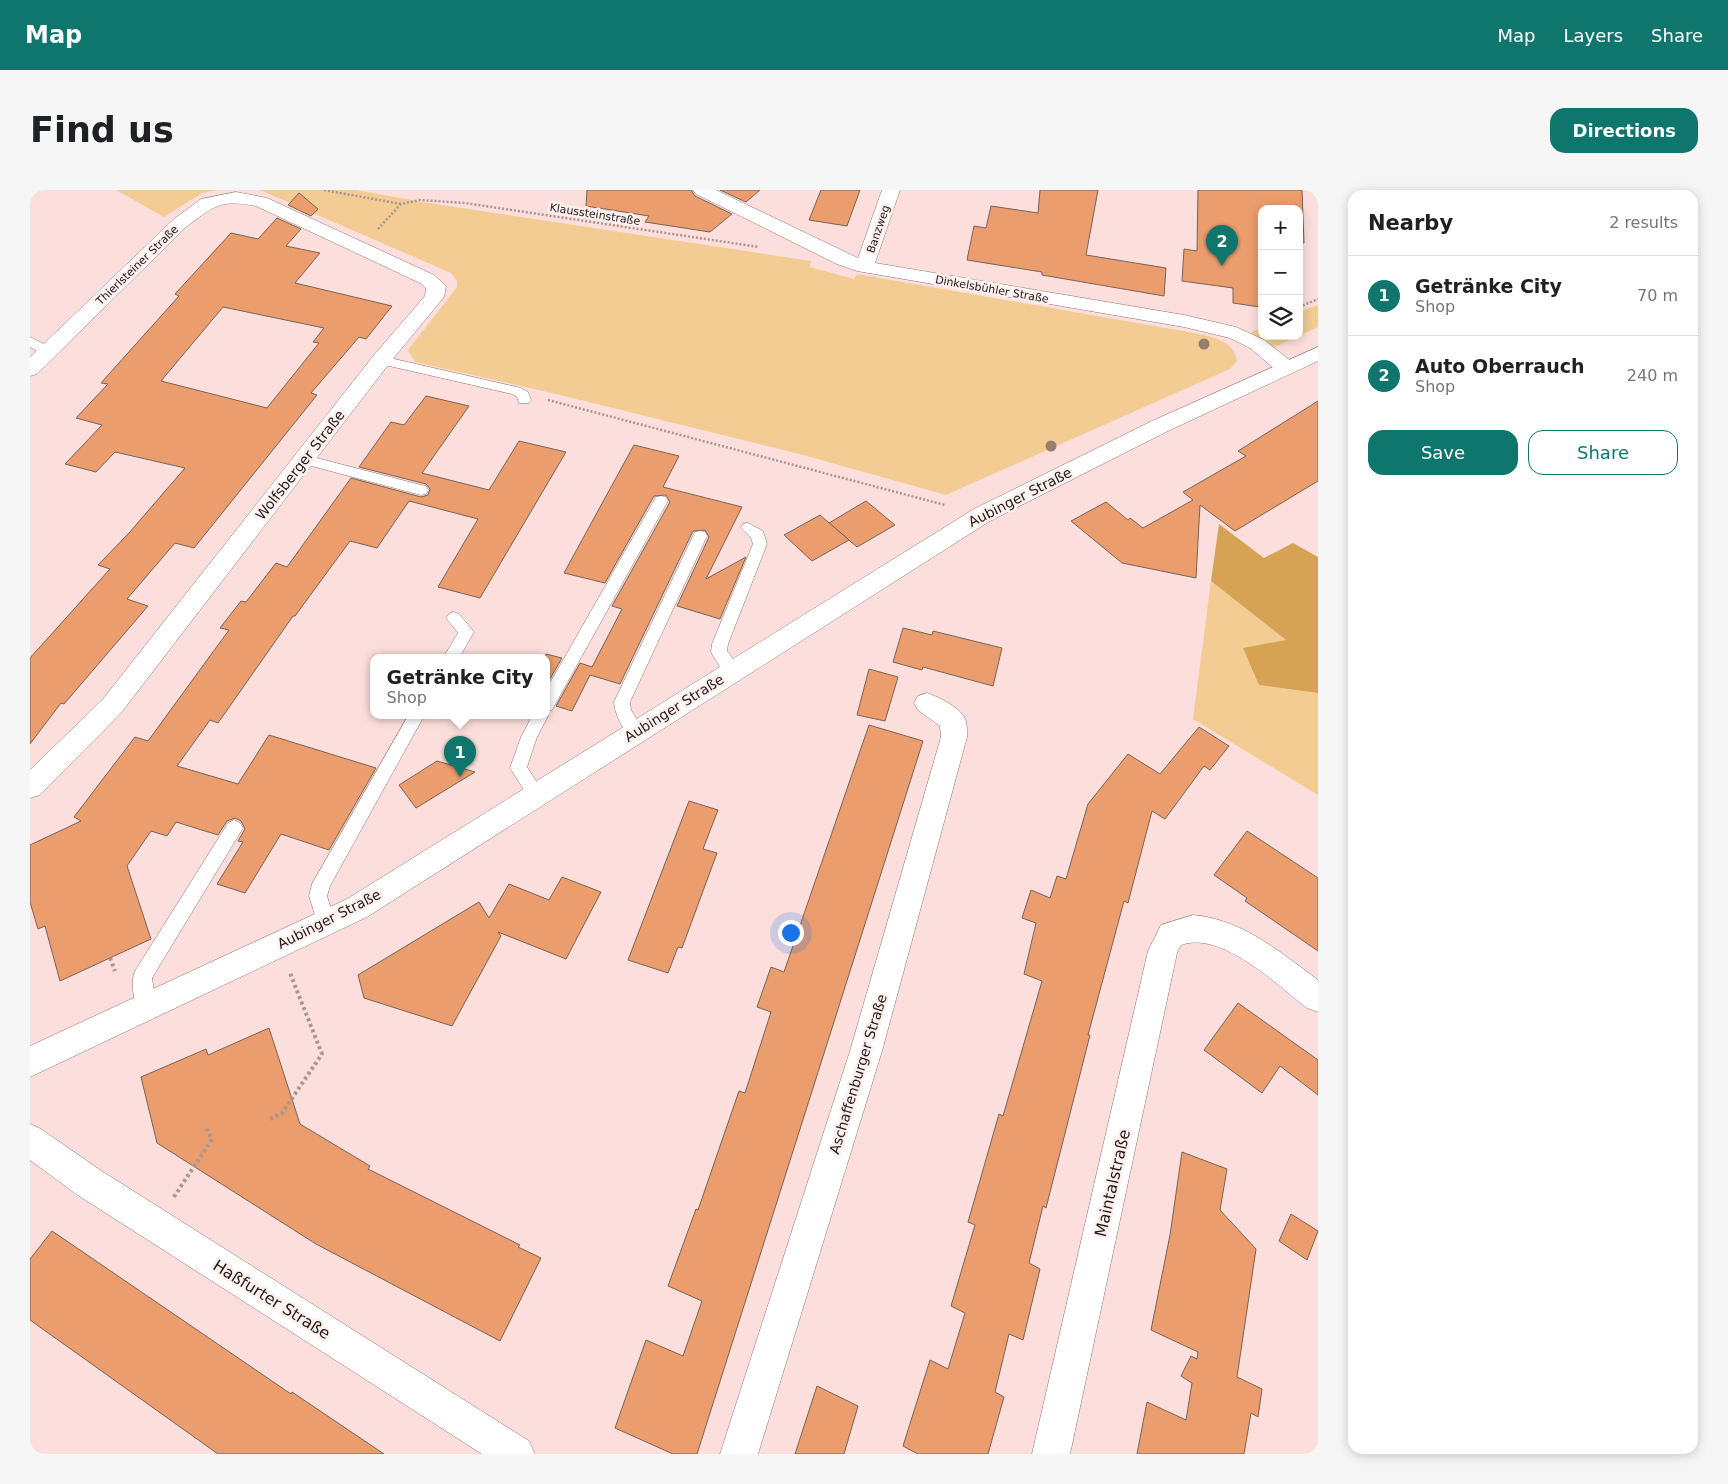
<!DOCTYPE html>
<meta charset="utf-8">
<style>
body{margin:0;font-family:"DejaVu Sans",sans-serif;background:#f6f6f6;color:#202124}
.controls{position:absolute;right:15px;top:15px;display:grid;overflow:hidden;border-radius:10px;box-shadow:0 2px 12px #0003}
.controls button{width:45px;height:45px;display:grid;place-items:center;padding:0;border:0;border-bottom:1px solid #e0e0e0;background:#fff;color:#202124;font:25px sans-serif}
.you{position:absolute;left:760px;top:742px;width:18px;height:18px;margin:-12px;border:4px solid #fff;border-radius:50%;background:#1a73e8;box-shadow:0 0 0 8px #1a73e833}
.badge{display:grid;place-items:center;width:32px;height:32px;border-radius:50%;background:#0f766e;color:#fff;font-size:16px;font-weight:700}
.pin{position:absolute;translate:-50% -41px;filter:drop-shadow(0 1px 2px #0008)}
.pin::after{content:'';position:absolute;top:26px;width:18px;height:15px;background:inherit;clip-path:polygon(0 0,100% 0,50% 100%)}
.popup{position:absolute;left:340px;top:464px;width:180px;height:65px;box-sizing:border-box;display:grid;place-content:center;border-radius:10px;background:#fff;filter:drop-shadow(0 1px 4px #0005);font-size:16px;white-space:nowrap;color:#757577}
.popup b{font-size:19px;color:#202124}
.popup::after{content:'';position:absolute;left:50%;top:100%;margin-left:-10px;border:10px solid transparent;border-top-color:#fff}
.list{margin:0;padding:0;list-style:none}
h2{display:flex;justify-content:space-between;align-items:center;height:65px;margin:0;padding:0 20px;font-size:21px}
h2 small{font-size:16px;font-weight:400;color:#757577}
.list li{display:grid;grid-template-columns:32px 1fr auto;gap:15px;align-items:center;box-sizing:border-box;height:80px;padding:0 20px;border-top:1px solid #e0e0e0}
.list b{display:block;font-size:19px;white-space:nowrap}
.list p{margin:0;font-size:16px;white-space:nowrap;color:#757577}
.list em{font-size:16px;font-style:normal;color:#757577}
.actions{display:flex;gap:10px;padding:15px 20px}
.actions a{flex:1;padding:11px 0;border:1px solid #0f766e;border-radius:15px;text-align:center;font-size:18px;color:#0f766e}
.actions .main{background:#0f766e;color:#fff}
.icon{flex:none;width:28px;height:28px;fill:none;stroke:currentColor;stroke-width:2;stroke-linecap:round;stroke-linejoin:round}
.map{position:relative;flex:none;width:1288px;height:1264px;overflow:hidden;border-radius:15px}
header{display:flex;align-items:center;gap:30px;box-sizing:border-box;height:70px;padding:0 25px;background:#0f766e;color:#fff}
header strong{font-size:24px}
nav{display:flex;gap:28px;margin-inline-start:auto;font-size:18px}
.intro{display:flex;align-items:center;justify-content:space-between;box-sizing:border-box;height:120px;padding:0 30px}
h1{margin:0;font-size:35px}
.button{padding:12px 22px;border-radius:15px;background:#0f766e;color:#fff;font-size:18px;font-weight:700}
main{display:flex;gap:30px;padding:0 30px}
aside{flex:1;background:#fff;border-radius:15px;box-shadow:0 2px 12px #0003}
.map>svg:first-child{display:block}
.green{fill:#f2cc93}
.forest{fill:#d5a353}
.building{fill:#ec9d6d;stroke:#776357;fill-rule:evenodd}
.lines{fill:none;stroke-linecap:round;stroke-linejoin:round}
.lane-casing{stroke:#8e7471;stroke-width:1}
.street-casing{stroke:#8e7471;stroke-width:1}
.secondary-casing{stroke:#8e7471;stroke-width:1}
.path-far1{stroke:#aa9592;stroke-width:2.5;stroke-dasharray:2 2;stroke-linecap:butt}
.path{stroke:#aa9592;stroke-width:4;stroke-dasharray:3 3;stroke-linecap:butt}
.lane{fill:#fff;fill-rule:evenodd}
.street{fill:#fff;fill-rule:evenodd}
.secondary{fill:#fff;fill-rule:evenodd}
.tree{fill:#987f6b}
.labels{text-anchor:middle;stroke-width:5;stroke-linejoin:round;paint-order:stroke}
.far-street-label{font-size:11px;fill:#231918;stroke:#fdf1f0}
.street-label{font-size:14px;fill:#231918;stroke:#fdf1f0}
.near-street-label{font-size:16px;fill:#231918;stroke:#fdf1f0}
</style>
<header>
<strong>Map</strong>
<nav><a>Map</a><a>Layers</a><a>Share</a></nav>
</header>
<div class="intro"><h1>Find us</h1><a class="button">Directions</a></div>
<main>
<div class="map">
<svg width="1288" height="1264" viewBox="0 0 1288 1264">
<rect width="100%" height="100%" fill="#fcdfdc"/>
<g class="green">
<path d="M86,0H187L172,3L134,27Z"/>
<path d="M230,0H326L392,12L781,71L780,77L824,89L827,84L1164,143C1182,147 1204,150 1207,171L1200,179L916,305L773,265L526,204L385,172L378,160L427,97V91L421,83Z"/>
<path d="M1288,115V137L1269,146V122Z"/>
<path d="M1232,138V146H1268L1243,158L1221,142Z"/>
<path d="M1181,391L1256,450L1229,495L1288,503V605L1163,529Z"/>
</g>
<path class="forest" d="M1189,334L1234,368L1263,353L1288,367V503L1229,495L1213,458L1256,450L1181,391Z"/>
<g class="building">
<path d="M557,0H661L665,6L702,24L680,42L615,32L619,26L556,16Z"/>
<path d="M690,0H730L716,12Z"/>
<path d="M791,0H830L817,36L779,30Z"/>
<path d="M1010,0H1068L1056,65L1136,78L1134,106L1012,85V82L937,70L944,36L956,38L961,16L1008,23Z"/>
<path d="M1168,0H1272L1274,53L1269,52V19H1232V94H1229L1230,117L1203,113V98L1152,91L1154,59L1167,61Z"/>
<path d="M269,3L288,19L281,26L258,15Z"/>
<path d="M247,28L271,39L256,56L290,63L265,93L362,116L336,149L329,147L281,203L287,205L164,358L145,353L97,409L118,416L34,514L31,513L0,554V468L80,379L68,375L99,343L155,278L85,262L66,282L35,274L72,235L46,228L78,194L71,193L149,106L145,104L201,43L228,49ZM193,117L294,138L283,152L289,153L237,218L131,191Z"/>
<path d="M396,206L439,216L392,283L459,300L489,251L536,262L450,408L408,397L448,329L379,311L347,358L320,351L265,426H263L188,533L180,530L147,576L208,594L239,545L346,578L299,660L251,644L215,703L187,694L213,652L208,651L215,639L211,631L205,628L197,631L188,645L146,632L137,646L121,641L97,676L121,749L30,791L15,736L8,739L0,712V655L51,631L44,627L105,547L118,551L199,440L190,438L211,411L216,412L246,373L257,377L321,288L391,307L398,305L400,299L396,294L329,277L361,232L374,235Z"/>
<path d="M1288,211V291L1205,341L1170,315L1166,388L1092,373L1041,331L1076,312L1098,330L1100,328L1113,338L1163,310L1153,302L1216,266L1208,261Z"/>
<path d="M604,255L649,266L633,297L712,317L676,389L716,367L690,429L647,416L679,347L675,340L663,341L590,494L560,485L542,521L526,516L550,473L562,477L592,419L582,416L640,312L636,305L624,306L575,393L534,383Z"/>
<path d="M836,311L865,335L827,357L799,333Z"/>
<path d="M790,325L819,350L782,371L754,345Z"/>
<path d="M873,438L902,445L903,441L972,458L963,496L893,477L892,480L863,472Z"/>
<path d="M516,464L532,468L516,496Z"/>
<path d="M839,479L868,487L855,531L827,525Z"/>
<path d="M839,535L893,551L667,1264H643L585,1238L616,1150L653,1166L672,1111L638,1096L666,1019L668,1020L709,901L715,903L741,822L727,817L741,777L754,782Z"/>
<path d="M1169,537L1199,556L1180,580L1174,576L1135,629L1122,621L1098,713L1094,711L1058,845H1060L1016,1018L1013,1016L999,1073L1010,1079L993,1150L979,1144L965,1202L974,1207L958,1264H888L873,1256L900,1170L918,1179L935,1123L921,1116L945,1035L938,1032L969,924L973,926L1012,791L994,784L1006,733L992,728L1001,700L1020,708L1027,686L1036,689L1058,614L1098,564L1130,584Z"/>
<path d="M407,571L445,582L386,618L369,595Z"/>
<path d="M659,611L688,620L673,659L687,663L652,758L648,757L638,783L598,770Z"/>
<path d="M1217,641L1288,688V761L1215,711L1217,708L1184,685Z"/>
<path d="M532,687L571,702L536,769L468,742L471,746L422,836L334,808L328,785L449,712L459,728L479,694L519,710Z"/>
<path d="M1208,813L1288,870V905L1250,876L1232,903L1174,860Z"/>
<path d="M239,838L270,934L340,976L338,979L490,1055L488,1057L511,1068L470,1151L286,1054L127,953L111,887L176,859L178,865Z"/>
<path d="M1152,962L1197,979L1190,1020L1226,1059L1207,1187L1232,1199L1228,1227L1221,1223L1214,1264H1107L1117,1212L1156,1230L1162,1193L1151,1186L1161,1166L1167,1169L1168,1162L1121,1140L1140,1045Z"/>
<path d="M1261,1024L1288,1041L1277,1070L1249,1051Z"/>
<path d="M22,1041L261,1204L262,1202L354,1264H188L0,1130V1069Z"/>
<path d="M787,1196L828,1216L814,1264H765Z"/>
</g>
<g class="lines">
<g class="lane-casing">
<g id="lane">
<path d="M0,147L22,158L23,161L22,164H12L0,157Z"/>
<path d="M351,166L491,198L498,202L501,210L499,213H489L487,207L482,204L346,173L345,170L346,167Z"/>
<path d="M275,265L391,295L396,296L398,300L396,304L391,305L270,273L268,270L270,267Z"/>
<path d="M631,306L636,307L638,311L522,520L516,522V500L626,307Z"/>
<path d="M718,333L733,341L737,354L698,454L697,461L712,481L710,485C697,490 687,473 681,462L682,454L723,354L721,348L711,338L713,334Z"/>
<path d="M670,341L675,342L677,346L600,512L601,520L615,542L613,547C596,552 585,525 584,512L663,346L665,342Z"/>
<path d="M424,422L429,424L444,442L429,468H413L428,443L416,428L419,424Z"/>
<path d="M516,522L518,526L507,547L497,577L516,606L513,611L507,613L501,611L480,578L491,547L502,526H516Z"/>
<path d="M378,526H394L300,696L297,706L305,732L303,738L296,740L289,738L279,706L282,694Z"/>
<path d="M204,630L210,633L213,638L210,643L122,788L126,817L123,824L116,826L109,824C104,812 100,792 105,781L198,633Z"/>
</g>
</g>
<g class="street-casing">
<g id="street">
<path d="M663,0H686L828,68L852,0H870L845,73L1154,125L1206,137L1234,150L1262,172L1265,177L1262,182L1255,184L1248,182L1220,158L1200,148L1154,137L827,81L807,74L666,4Z"/>
<path d="M206,2L237,8L404,85L416,96L414,107L358,175L91,523L10,605L0,608V580L73,509L344,165L395,106L396,98L390,93L226,16C190,9 184,16 156,37L7,184L0,186V167L144,29L171,9Z"/>
<path d="M897,503C909,507 932,518 936,531C937,536 937,542 937,547L852,861L728,1264H690L820,861L911,547L910,536L888,520L884,513L888,506Z"/>
<path d="M1163,725C1212,729 1250,762 1288,790V822L1277,818C1247,795 1191,740 1151,755L1147,763L1040,1264H1002L1118,761L1131,735Z"/>
<path d="M0,934L11,939L70,980L499,1251L505,1264H452L46,1004L0,970Z"/>
</g>
</g>
<g class="secondary-casing">
<path id="secondary" d="M1288,157V171L1138,241L960,331L337,727L0,887V856L317,709L944,319L1122,231Z"/>
</g>
<g class="path-far1">
<path d="M294,0L371,14"/>
<path d="M348,39L371,14L390,10L435,13L729,57"/>
<path d="M1269,117L1288,109"/>
<path d="M518,210L915,315"/>
</g>
<g class="path">
<path d="M80,768L85,781"/>
<path d="M240,929L252,923L292,864L260,783"/>
<path d="M144,1007L182,949L176,938"/>
</g>
<use href="#lane" class="lane"/>
<use href="#street" class="street"/>
<use href="#secondary" class="secondary"/>
</g>
<g class="tree">
<circle cx="1174" cy="154" r="5.5"/>
<circle cx="1021" cy="256" r="5.5"/>
</g>
<g class="labels">
<g class="far-street-label">
<text transform="translate(565 24) rotate(9)" y="4">Klaussteinstraße</text>
<text transform="translate(848 39) rotate(-71)" y="4">Banzweg</text>
<text transform="translate(107 75) rotate(-44)" y="4">Thierlsteiner Straße</text>
<text transform="translate(962 99) rotate(10)" y="4">Dinkelsbühler Straße</text>
</g>
<g class="street-label">
<text transform="translate(270 275) rotate(-52)" y="5">Wolfsberger Straße</text>
<text transform="translate(990 307) rotate(-27)" y="5">Aubinger Straße</text>
<text transform="translate(644 518) rotate(-32)" y="5">Aubinger Straße</text>
<text transform="translate(299 729) rotate(-27)" y="5">Aubinger Straße</text>
<text transform="translate(828 884) rotate(-73)" y="5">Aschaffenburger Straße</text>
</g>
<g class="near-street-label">
<text transform="translate(1082 993) rotate(-77)" y="6">Maintalstraße</text>
<text transform="translate(242 1109) rotate(32)" y="6">Haßfurter Straße</text>
</g>
</g>
</svg>
<div class="controls">
<button>+</button>
<button>−</button>
<button><svg class="icon" aria-label="layers" viewBox="0 0 24 24"><path d="M12 4l9 5-9 5-9-5zM3 14l9 5 9-5"/></svg></button>
</div>
<div class="you"></div>
<div class="pin badge" style="left:430px;top:587px">1</div>
<div class="popup"><b>Getränke City</b>Shop</div>
<div class="pin badge" style="left:1192px;top:76px">2</div>
</div>
<aside>
<h2>Nearby<small>2 results</small></h2>
<ul class="list">
<li><span class="badge">1</span><div><b>Getränke City</b><p>Shop</p></div><em>70 m</em></li>
<li><span class="badge">2</span><div><b>Auto Oberrauch</b><p>Shop</p></div><em>240 m</em></li>
</ul>
<div class="actions"><a class="main">Save</a><a>Share</a></div>
</aside>
</main>
